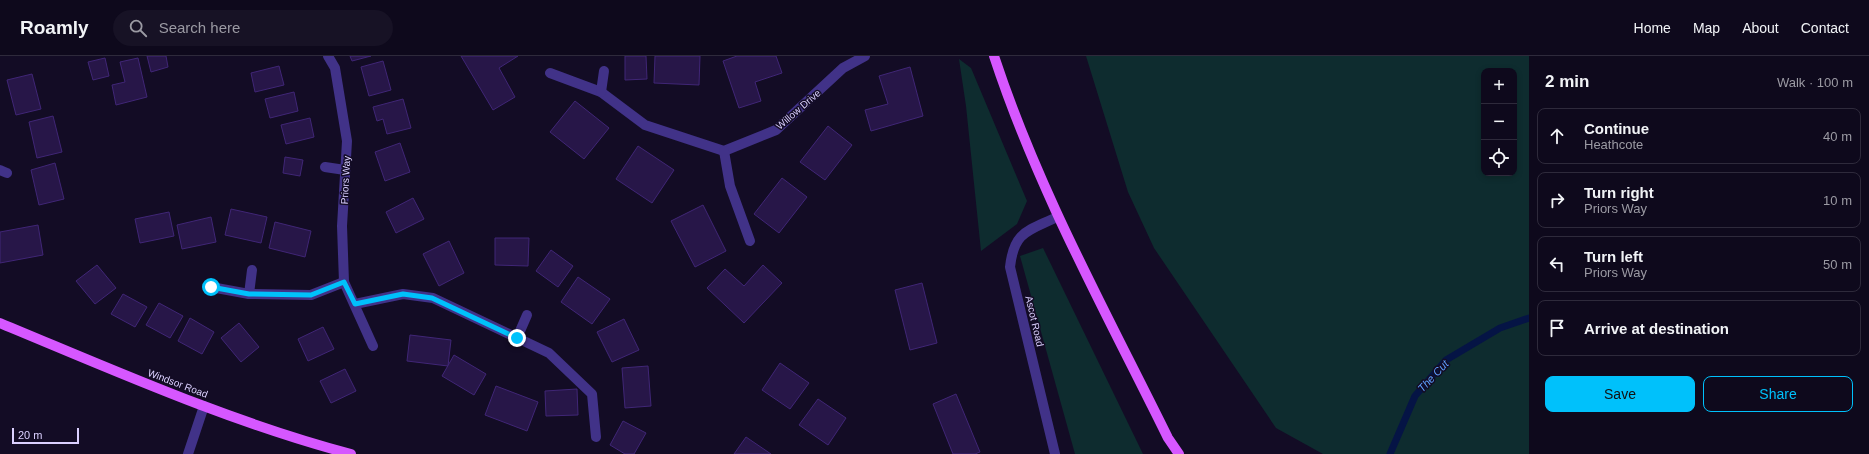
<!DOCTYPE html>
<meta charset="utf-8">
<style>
body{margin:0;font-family:Arial,sans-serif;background:#171225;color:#f1f3f6}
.controls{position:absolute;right:12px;top:12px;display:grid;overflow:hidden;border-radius:8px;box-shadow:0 2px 6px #0003}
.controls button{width:36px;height:36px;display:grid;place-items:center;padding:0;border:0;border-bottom:1px solid #2e2a3b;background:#0e091c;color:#f1f3f6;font:20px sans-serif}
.scale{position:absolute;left:12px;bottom:10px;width:67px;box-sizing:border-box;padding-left:4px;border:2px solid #dbd0ff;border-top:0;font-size:11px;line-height:14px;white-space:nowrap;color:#dbd0ff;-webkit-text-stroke:3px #130c25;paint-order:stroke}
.stop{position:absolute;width:12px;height:12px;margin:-9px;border:3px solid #00c1fb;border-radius:50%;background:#fff}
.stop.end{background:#00c1fb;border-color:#fff;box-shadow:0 1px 4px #0008}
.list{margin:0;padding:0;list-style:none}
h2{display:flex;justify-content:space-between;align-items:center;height:52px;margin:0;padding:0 16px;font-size:17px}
h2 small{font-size:13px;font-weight:400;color:#9b9aa3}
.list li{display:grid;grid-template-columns:26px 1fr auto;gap:12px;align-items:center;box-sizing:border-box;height:56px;margin:0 8px 8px;padding:0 8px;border:1px solid #2e2a3b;border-radius:8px}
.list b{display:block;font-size:15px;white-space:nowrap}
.list p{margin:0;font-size:13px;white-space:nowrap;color:#9b9aa3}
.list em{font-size:13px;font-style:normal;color:#9b9aa3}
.actions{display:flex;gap:8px;padding:12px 16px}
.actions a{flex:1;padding:9px 0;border:1px solid #00c1fb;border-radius:8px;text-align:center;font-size:14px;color:#00c1fb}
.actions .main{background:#00c1fb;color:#111}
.icon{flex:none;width:22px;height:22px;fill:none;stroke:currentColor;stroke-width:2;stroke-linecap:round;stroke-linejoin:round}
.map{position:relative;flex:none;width:1529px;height:398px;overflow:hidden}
header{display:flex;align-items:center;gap:24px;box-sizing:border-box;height:56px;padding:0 20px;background:#0e091c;border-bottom:1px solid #2e2a3b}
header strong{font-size:19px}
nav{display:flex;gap:22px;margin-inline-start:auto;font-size:14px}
.search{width:280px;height:36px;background:#171225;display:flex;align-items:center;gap:10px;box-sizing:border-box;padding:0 14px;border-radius:22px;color:#9b9aa3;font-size:15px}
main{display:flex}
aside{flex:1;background:#0e091c}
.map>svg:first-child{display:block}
.green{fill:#0e2c2f;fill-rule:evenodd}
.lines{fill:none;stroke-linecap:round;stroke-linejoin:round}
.stream{stroke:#051445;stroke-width:7}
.building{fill:#271648;stroke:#402676}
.minor{stroke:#413288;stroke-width:10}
.major{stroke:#d657ff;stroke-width:10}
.route{stroke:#00c1fb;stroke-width:5}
.labels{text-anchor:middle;stroke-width:3;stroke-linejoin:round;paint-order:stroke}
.street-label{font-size:10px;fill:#dbd0ff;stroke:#130c25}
.water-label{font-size:11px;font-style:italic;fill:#5e9fff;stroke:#130c25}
</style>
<header>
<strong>Roamly</strong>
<div class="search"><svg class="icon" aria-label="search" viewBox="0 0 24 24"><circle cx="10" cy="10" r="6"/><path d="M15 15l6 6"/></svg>Search here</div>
<nav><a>Home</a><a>Map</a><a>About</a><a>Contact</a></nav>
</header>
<main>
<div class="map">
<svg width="1529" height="398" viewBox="0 0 1529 398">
<rect width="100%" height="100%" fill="#130c25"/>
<g class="green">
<path d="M1086,0H1529V398H1323L1276,372L1154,192L1128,136ZM1484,15H1514V117H1484Z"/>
<path d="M959,3L971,12L1027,145L1017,168L981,195L966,50Z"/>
<path d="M1043,192L1143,398H1075L1020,200Z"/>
</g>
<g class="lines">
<path class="stream" d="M1390,398L1415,340L1446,304L1500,272L1529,262"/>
</g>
<g class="building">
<path d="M147,0H166L168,11L151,16Z"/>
<path d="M350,0H371L352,5Z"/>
<path d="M461,0H518L499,12L515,41L493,54Z"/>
<path d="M625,0H646L647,23L625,24Z"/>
<path d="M655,0H700L699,29L654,27Z"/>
<path d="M737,0H776L782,17L755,26L761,45L739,52L723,5Z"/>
<path d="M105,2L109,20L93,24L88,6Z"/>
<path d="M138,2L147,41L116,49L112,29L125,26L120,6Z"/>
<path d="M383,5L391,34L369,40L361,11Z"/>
<path d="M279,10L284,29L255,36L251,17Z"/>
<path d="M910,11L923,60L871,75L865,54L888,48L879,20Z"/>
<path d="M32,18L41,53L16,59L7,24Z"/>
<path d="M294,36L298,55L270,62L265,43Z"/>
<path d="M403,43L411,72L387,78L383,63L377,65L373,51Z"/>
<path d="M575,45L609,72L584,103L550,76Z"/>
<path d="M53,60L62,96L37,102L29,66Z"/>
<path d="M310,62L314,81L286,88L281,69Z"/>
<path d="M828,70L852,89L825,124L800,106Z"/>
<path d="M400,87L410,116L385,125L375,96Z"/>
<path d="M638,90L674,114L652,147L616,123Z"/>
<path d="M285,101L303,104L300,120L283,117Z"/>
<path d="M55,107L64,143L39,149L31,114Z"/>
<path d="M782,122L807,141L779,177L754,158Z"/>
<path d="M413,142L424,163L396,177L386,156Z"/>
<path d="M703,149L726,195L695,211L671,165Z"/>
<path d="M231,153L267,161L261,187L225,179Z"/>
<path d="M169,156L174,180L140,187L135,163Z"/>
<path d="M211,161L216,186L182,193L177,169Z"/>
<path d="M275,166L311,175L305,201L269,192Z"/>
<path d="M38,169L43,199L0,207V176Z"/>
<path d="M495,182H529L528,210L495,209Z"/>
<path d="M449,185L464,217L439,230L423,198Z"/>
<path d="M551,194L573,210L558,231L536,215Z"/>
<path d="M97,209L116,232L95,248L76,225Z"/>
<path d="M763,209L782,227L744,267L707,232L725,213L744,230Z"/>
<path d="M578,221L610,243L592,268L561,246Z"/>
<path d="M922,227L937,287L910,294L895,234Z"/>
<path d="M123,238L147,251L135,271L111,258Z"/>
<path d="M159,247L183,260L170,282L146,269Z"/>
<path d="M190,262L214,276L202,298L178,285Z"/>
<path d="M624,263L639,294L612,306L597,276Z"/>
<path d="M239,267L259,291L241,306L221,282Z"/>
<path d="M323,271L334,293L308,305L298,283Z"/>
<path d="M410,279L451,284L448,310L407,305Z"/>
<path d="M454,299L486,318L474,339L442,320Z"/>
<path d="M780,307L809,327L790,353L762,334Z"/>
<path d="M648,310L651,350L625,352L622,312Z"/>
<path d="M345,313L356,335L331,347L320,325Z"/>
<path d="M496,330L538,346L527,375L485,359Z"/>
<path d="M577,333L578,359L546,360L545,335Z"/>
<path d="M956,338L980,396L975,398H953L933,348Z"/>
<path d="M818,343L846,362L828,389L799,369Z"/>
<path d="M623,365L646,377L634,398H625L610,389Z"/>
<path d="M746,381L771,398H734Z"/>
</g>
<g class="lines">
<g class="minor">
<path d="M328,0L335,12L347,85L342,170L344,226L373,290"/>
<path d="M550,17L601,36L645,69L724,95L776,74L843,12L865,0"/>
<path d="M601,36L604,15"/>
<path d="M724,95L730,130L750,185"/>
<path d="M325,111L345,114"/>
<path d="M0,114L7,117"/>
<path d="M211,231L249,238L311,239L344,226"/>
<path d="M249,238L252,214"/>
<path d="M355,248L403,238L433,242L549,297L592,338L596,381"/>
<path d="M517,282L527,259"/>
<path d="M188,398L204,350"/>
<path d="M1055,398L1010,211C1014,175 1028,175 1057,161"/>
</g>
<g class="major">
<path d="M994,0C1038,134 1106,256 1168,382L1179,398"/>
<path d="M0,267C116,315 230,366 351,398"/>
</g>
</g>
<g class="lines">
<path class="route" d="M211,231L249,238L311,239L344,226L355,248L403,238L432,242L517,282"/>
</g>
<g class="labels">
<g class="street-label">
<text transform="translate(798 53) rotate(-41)" y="4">Willow Drive</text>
<text transform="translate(345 124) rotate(-87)" y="4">Priors Way</text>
<text transform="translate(1035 265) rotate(77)" y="4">Ascot Road</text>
<text transform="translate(178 327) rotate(21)" y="4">Windsor Road</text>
</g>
<g class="water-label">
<text transform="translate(1433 320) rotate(-47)" y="4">The Cut</text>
</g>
</g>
</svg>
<div class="controls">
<button>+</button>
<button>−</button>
<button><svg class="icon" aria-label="locate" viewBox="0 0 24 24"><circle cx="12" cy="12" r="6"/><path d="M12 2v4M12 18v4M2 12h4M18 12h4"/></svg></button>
</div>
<div class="scale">20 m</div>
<div class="stop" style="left:211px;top:231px"></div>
<div class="stop end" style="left:517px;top:282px"></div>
</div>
<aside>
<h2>2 min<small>Walk · 100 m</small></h2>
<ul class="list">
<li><svg class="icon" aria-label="ahead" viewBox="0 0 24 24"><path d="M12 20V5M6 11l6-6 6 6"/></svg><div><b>Continue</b><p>Heathcote</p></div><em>40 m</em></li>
<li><svg class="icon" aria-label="right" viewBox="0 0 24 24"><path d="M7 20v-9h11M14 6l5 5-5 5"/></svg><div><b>Turn right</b><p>Priors Way</p></div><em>10 m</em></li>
<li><svg class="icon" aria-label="left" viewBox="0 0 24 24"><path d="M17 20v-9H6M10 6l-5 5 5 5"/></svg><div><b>Turn left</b><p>Priors Way</p></div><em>50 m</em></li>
<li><svg class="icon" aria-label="arrive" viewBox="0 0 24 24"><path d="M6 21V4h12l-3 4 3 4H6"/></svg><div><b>Arrive at destination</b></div></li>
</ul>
<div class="actions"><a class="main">Save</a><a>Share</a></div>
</aside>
</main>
